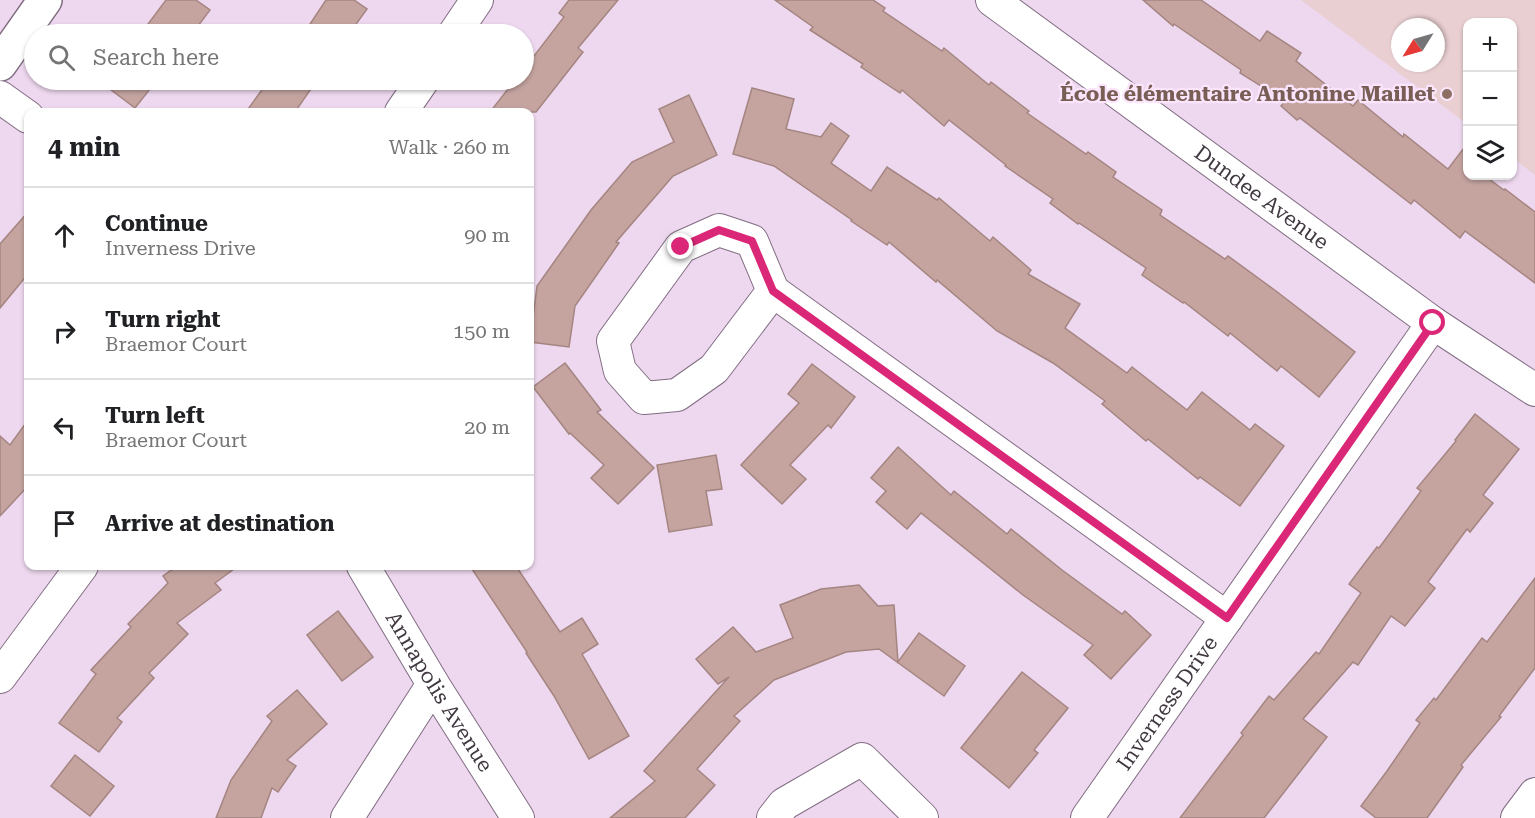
<!DOCTYPE html>
<meta charset="utf-8">
<style>
body{margin:0;font-family:"Roboto Serif",serif;background:#f6f6f6;color:#202124}
.controls{position:absolute;right:18px;top:18px;display:grid;overflow:hidden;border-radius:12px;box-shadow:0 2px 4px #0004}
.controls button{width:54px;height:54px;display:grid;place-items:center;padding:0;border:0;border-bottom:2px solid #e0e0e0;background:#fff;color:#202124;font:30px sans-serif}
.compass{position:absolute;left:1391px;top:18px;width:54px;height:54px;border-radius:50%;background:#fff;box-shadow:0 2px 4px #0004;rotate:233deg}
.stop{position:absolute;width:18px;height:18px;margin:-14px;border:4px solid #db2777;border-radius:50%;background:#fff}
.stop.end{background:#db2777;border-color:#fff;box-shadow:0 2px 6px #0008}
.list{margin:0;padding:0;list-style:none}
h2{display:flex;justify-content:space-between;align-items:center;height:78px;margin:0;padding:0 24px;font-size:26px}
h2 small{font-size:20px;font-weight:400;color:#757577}
.list li{display:grid;grid-template-columns:39px 1fr auto;gap:18px;align-items:center;box-sizing:border-box;height:96px;padding:0 24px;border-top:2px solid #e0e0e0}
.list b{display:block;font-size:22px;white-space:nowrap}
.list p{margin:0;font-size:20px;white-space:nowrap;color:#757577}
.list em{font-size:20px;font-style:normal;color:#757577}
.icon{flex:none;width:33px;height:33px;fill:none;stroke:currentColor;stroke-width:2;stroke-linecap:round;stroke-linejoin:round}
.map{position:relative;flex:none;width:1535px;height:818px;overflow:hidden}
.search{position:absolute;background:#fff;box-shadow:0 2px 4px #0004;left:24px;top:24px;width:510px;height:66px;display:flex;align-items:center;gap:15px;box-sizing:border-box;padding:0 21px;border-radius:33px;color:#757577;font-size:22px}
.panel{position:absolute;background:#fff;box-shadow:0 2px 4px #0004;left:24px;top:108px;width:510px;height:462px;border-radius:12px}
.map>svg:first-child{display:block}
.education{fill:#e9cfd1;fill-rule:evenodd}
.building{fill:#c5a4a0;stroke:#a48581;stroke-width:1.5}
.lines{fill:none;stroke-linecap:round;stroke-linejoin:round}
.minor-casing{stroke:#816d82;stroke-width:34}
.secondary-casing{stroke:#816d82;stroke-width:36}
.minor{stroke:#fff;stroke-width:32}
.secondary{stroke:#fff;stroke-width:33}
.route{stroke:#db2777;stroke-width:8}
.education-dot{fill:#8d6e63;stroke:#fbe5fc;stroke-width:2}
.labels{text-anchor:middle;stroke-width:4.5;stroke-linejoin:round;paint-order:stroke}
.education-label{font-size:21px;font-weight:bold;fill:#785e54;stroke:#fbe5fc;text-anchor:end}
.street-label{font-size:21px;fill:#413841;stroke:#fbe5fc}
</style>
<div class="map">
<svg width="1535" height="818" viewBox="0 0 1535 818">
<rect width="100%" height="100%" fill="#eed8ef"/>
<path class="education" d="M1301,0H1535V175L1513,158L1512,22H1468L1467,124ZM1400,27H1436V63H1400Z"/>
<g class="building">
<path d="M166,0H196L210,10L192,34H163L148,24Z"/>
<path d="M326,0H354L367,9L349,34H325L310,24Z"/>
<path d="M569,0H618L578,48L583,52L536,112H490L515,80H524V69L564,17L559,13Z"/>
<path d="M775,0H873L885,8L883,11L942,51L944,48L989,85L991,82L1029,111L1027,113L1086,154L1088,152L1116,172L1113,177L1162,210L1160,215L1225,259L1228,256L1276,291L1355,352L1319,397L1281,366L1277,371L1230,333L1228,336L1184,302L1183,303L1142,275L1146,268L1079,223L1078,224L1050,203L1053,199L1005,166L1006,165L949,120L944,126L902,90L900,93L861,67L863,64L810,30L813,27Z"/>
<path d="M1143,0H1201L1260,41L1267,31L1301,53L1296,61L1353,106L1358,100L1403,137L1404,134L1448,169L1467,144V176H1485L1504,190L1505,189L1535,212V283L1465,231L1460,238L1414,200L1411,204L1300,118L1297,120L1281,106L1285,101L1240,73L1241,70L1174,24L1173,26Z"/>
<path d="M98,80H157L135,108Z"/>
<path d="M269,80H317L295,112H246Z"/>
<path d="M752,88L794,99L786,129L821,137L831,123L849,136L831,163L871,191L887,167L937,200L939,198L990,241L993,237L1031,270L1028,274L1080,304L1065,328L1127,373L1132,367L1187,410L1202,392L1250,430L1255,424L1284,446L1240,506L1200,477L1198,479L1148,439L1146,441L1102,404L1105,401L1053,363L997,331L937,280L936,282L889,242L887,245L851,221L852,220L774,166L733,154Z"/>
<path d="M689,95L717,155L673,176L616,242L619,243L575,306L569,347L530,342L537,286L591,210L632,162L674,142L659,109Z"/>
<path d="M28,212V274L0,308V244Z"/>
<path d="M565,363L601,410L597,412L654,468L618,504L591,478L604,465L570,433L569,434L533,387Z"/>
<path d="M812,364L855,397L831,428L828,425L790,465L806,479L782,504L741,465L799,403L788,394Z"/>
<path d="M1475,414L1519,449L1483,495L1493,503L1470,532L1467,529L1428,582L1435,588L1405,626L1391,616L1358,665L1353,662L1303,719L1327,737L1264,818H1180L1243,735L1241,733L1269,696L1274,700L1316,652L1319,654L1361,593L1349,584L1377,547L1379,548L1421,491L1417,488L1456,441L1455,440Z"/>
<path d="M28,420V486L0,516V436L10,445Z"/>
<path d="M898,447L951,495L954,491L1007,534L1011,529L1062,570L1122,614L1125,611L1151,635L1111,679L1084,655L1093,645L1023,595L921,513L907,529L876,502L886,491L871,478Z"/>
<path d="M716,455L722,489L706,491L712,525L669,532L657,465Z"/>
<path d="M177,566H238L215,583L221,590L177,623L188,634L149,673L154,678L117,718L122,722L99,752L59,723L96,674L91,670L131,627L128,624L168,583L163,576Z"/>
<path d="M470,566H516L560,632L582,618L598,644L582,654L629,736L589,759L554,696L526,653L527,652Z"/>
<path d="M1535,578V668L1499,716L1501,717L1461,765L1463,767L1427,818H1376L1361,806L1387,771L1420,723L1416,720L1434,698L1436,700L1482,638L1487,642Z"/>
<path d="M859,585L878,606L894,605L898,662L919,633L965,666L944,696L879,649L846,652L774,680L734,716L740,721L697,769L715,785L685,818H610L655,781L644,771L729,677L718,684L696,659L733,627L756,652L793,638L780,605L821,589Z"/>
<path d="M338,611L373,657L342,681L307,635Z"/>
<path d="M1022,672L1068,708L1034,750L1038,753L1009,788L961,748Z"/>
<path d="M297,690L327,724L287,760L296,766L278,792L272,788L261,818H216L231,780L272,721L267,716Z"/>
<path d="M75,755L114,786L90,816L51,786Z"/>
</g>
<g class="lines">
<g class="minor-casing">
<g id="minor">
<path id="s1" d="M992,0L1433,323L1535,390"/>
<path d="M454,34L477,0"/>
<path d="M0,97L28,117"/>
<path d="M401,112L423,80"/>
<path d="M773,291L714,369L677,395L644,398L620,371L613,341L681,247L719,230L752,241L773,291L1227,618"/>
<path id="s2" d="M363,566L433,684L518,818"/>
<path d="M0,677L82,566"/>
<path d="M347,818L433,684"/>
<path d="M773,818L784,804L862,759L922,818"/>
<path id="s3" d="M1087,818L1433,323"/>
<path d="M1517,818L1535,794"/>
</g>
</g>
<g class="secondary-casing">
<path id="secondary" d="M0,64L45,0"/>
</g>
<use href="#minor" class="minor"/>
<use href="#secondary" class="secondary"/>
</g>
<g class="lines">
<path class="route" d="M681,247L719,230L752,241L773,291L1227,618L1433,323"/>
</g>
<circle class="education-dot" cx="1447" cy="94" r="6"/>
<g class="labels">
<g class="education-label">
<text x="1435" y="101">École élémentaire Antonine Maillet</text>
</g>
<g class="street-label">
<text dy="7" stroke="none"><textPath href="#s1" startOffset="334">Dundee Avenue</textPath></text>
<text dy="7" stroke="none"><textPath href="#s2" startOffset="147">Annapolis Avenue</textPath></text>
<text dy="7" stroke="none"><textPath href="#s3" startOffset="140">Inverness Drive</textPath></text>
</g>
</g>
</svg>
<div class="controls">
<button>+</button>
<button>−</button>
<button><svg class="icon" aria-label="layers" viewBox="0 0 24 24"><path d="M12 4l9 5-9 5-9-5zM3 14l9 5 9-5"/></svg></button>
</div>
<svg class="compass" viewBox="-18 -18 36 36"><path d="M0-13l5 13h-10z" fill="#e53935"/><path d="M0 13l5-13h-10z" fill="#757577"/></svg>
<div class="stop" style="left:1433px;top:323px"></div>
<div class="stop end" style="left:681px;top:247px"></div>
<div class="search"><svg class="icon" aria-label="search" viewBox="0 0 24 24"><circle cx="10" cy="10" r="6"/><path d="M15 15l6 6"/></svg>Search here</div>
<section class="panel">
<h2>4 min<small>Walk · 260 m</small></h2>
<ul class="list">
<li><svg class="icon" aria-label="ahead" viewBox="0 0 24 24"><path d="M12 20V5M6 11l6-6 6 6"/></svg><div><b>Continue</b><p>Inverness Drive</p></div><em>90 m</em></li>
<li><svg class="icon" aria-label="right" viewBox="0 0 24 24"><path d="M7 20v-9h11M14 6l5 5-5 5"/></svg><div><b>Turn right</b><p>Braemor Court</p></div><em>150 m</em></li>
<li><svg class="icon" aria-label="left" viewBox="0 0 24 24"><path d="M17 20v-9H6M10 6l-5 5 5 5"/></svg><div><b>Turn left</b><p>Braemor Court</p></div><em>20 m</em></li>
<li><svg class="icon" aria-label="arrive" viewBox="0 0 24 24"><path d="M6 21V4h12l-3 4 3 4H6"/></svg><div><b>Arrive at destination</b></div></li>
</ul>
</section>
</div>
